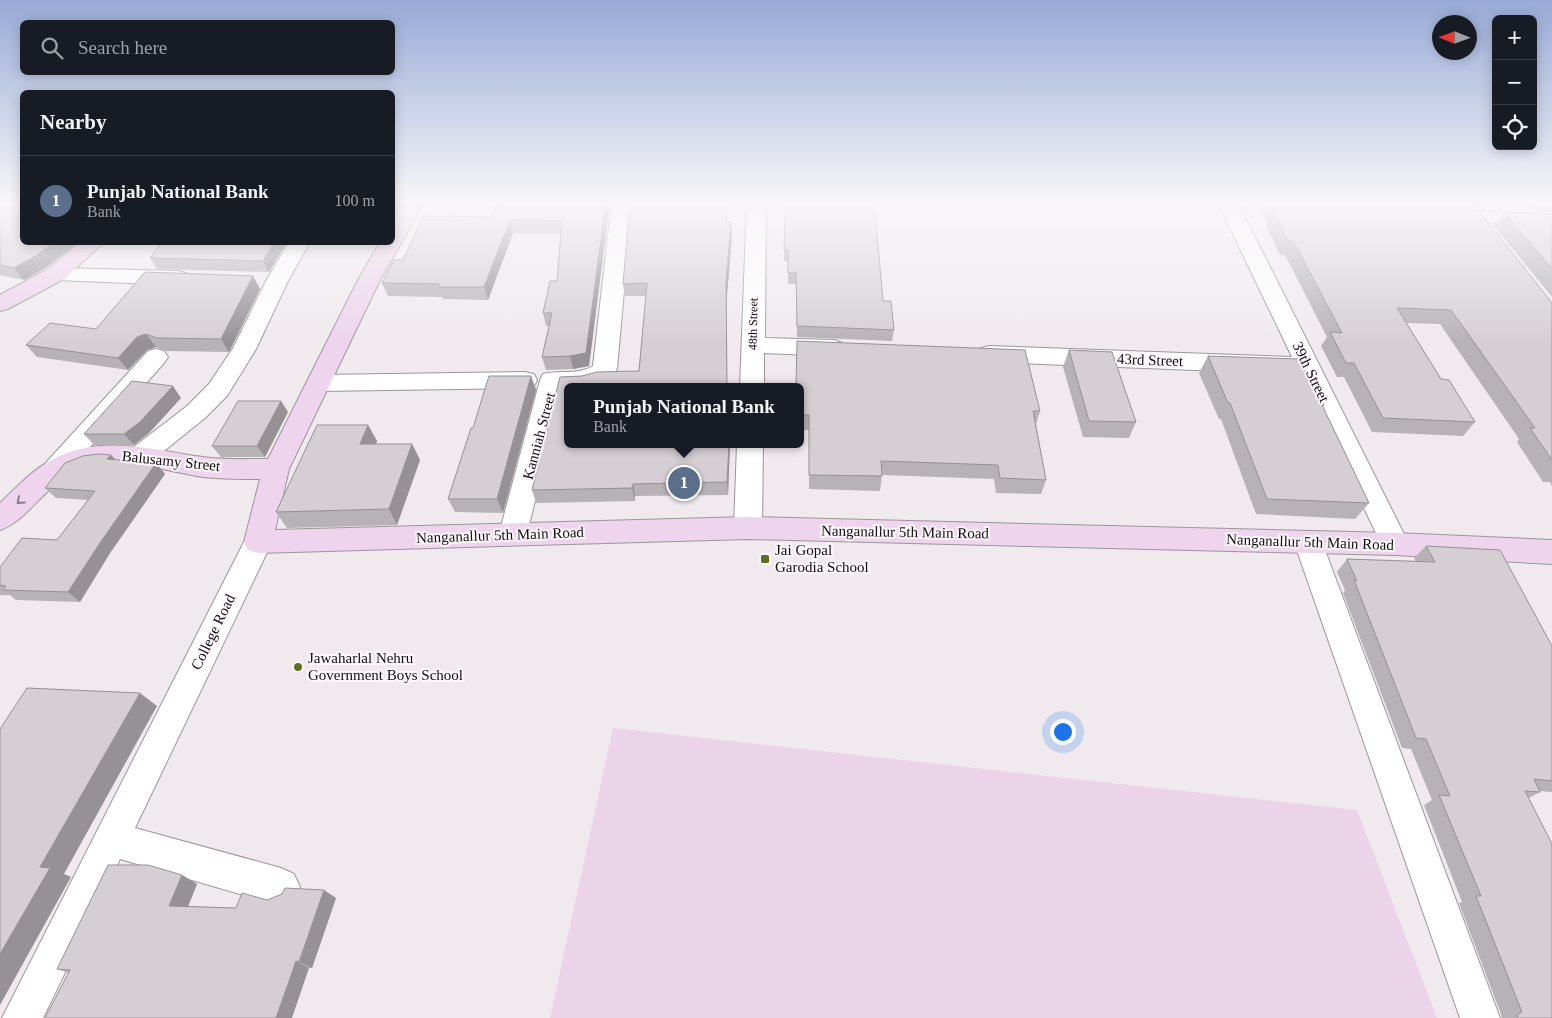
<!DOCTYPE html>
<meta charset="utf-8">
<style>
body{margin:0;font-family:Georgia,serif;background:#242831;color:#f1f3f6}
.controls{position:absolute;right:15px;top:15px;display:grid;overflow:hidden;border-radius:8px;box-shadow:0 2px 12px #0003}
.controls button{width:45px;height:45px;display:grid;place-items:center;padding:0;border:0;border-bottom:1px solid #363941;background:#171b24;color:#f1f3f6;font:25px sans-serif}
.compass{position:absolute;left:1432px;top:15px;width:45px;height:45px;border-radius:50%;background:#171b24;box-shadow:0 2px 12px #0003;rotate:271deg}
.you{position:absolute;left:1062px;top:731px;width:18px;height:18px;margin:-12px;border:4px solid #fff;border-radius:50%;background:#1a73e8;box-shadow:0 0 0 8px #1a73e833}
.badge{display:grid;place-items:center;width:32px;height:32px;border-radius:50%;background:#5e6f1b;color:#fff;font-size:16px;font-weight:700}
.pin{position:absolute;translate:-50% -50%;border:2px solid #fff;box-shadow:0 1px 5px #0006}
.popup{position:absolute;left:564px;top:383px;width:240px;height:65px;box-sizing:border-box;display:grid;place-content:center;border-radius:8px;background:#171b24;filter:drop-shadow(0 1px 4px #0005);font-size:16px;white-space:nowrap;color:#9ea1a6}
.popup b{font-size:19px;color:#f1f3f6}
.popup::after{content:'';position:absolute;left:50%;top:100%;margin-left:-10px;border:10px solid transparent;border-top-color:#171b24}
.list{margin:0;padding:0;list-style:none}
h2{display:flex;justify-content:space-between;align-items:center;height:65px;margin:0;padding:0 20px;font-size:21px}
h2 small{font-size:16px;font-weight:400;color:#9ea1a6}
.list li{display:grid;grid-template-columns:32px 1fr auto;gap:15px;align-items:center;box-sizing:border-box;height:90px;padding:0 20px;border-top:1px solid #363941}
.list b{display:block;font-size:19px;white-space:nowrap}
.list p{margin:0;font-size:16px;white-space:nowrap;color:#9ea1a6}
.list em{font-size:16px;font-style:normal;color:#9ea1a6}
.icon{flex:none;width:28px;height:28px;fill:none;stroke:currentColor;stroke-width:2;stroke-linecap:round;stroke-linejoin:round}
.map{position:relative;flex:none;width:1552px;height:1018px;overflow:hidden}
.search{position:absolute;background:#171b24;box-shadow:0 2px 12px #0003;left:20px;top:20px;width:375px;height:55px;display:flex;align-items:center;gap:12px;box-sizing:border-box;padding:0 18px;border-radius:8px;color:#9ea1a6;font-size:19px}
.panel{position:absolute;background:#171b24;box-shadow:0 2px 12px #0003;left:20px;top:90px;width:375px;height:155px;border-radius:8px}
.map>svg:first-child{display:block}
.green{fill:#ebd4e8}
.lines{fill:none;stroke-linecap:round;stroke-linejoin:round}
.street-casing{stroke:#9b969a;stroke-width:2}
.secondary-casing{stroke:#9b969a;stroke-width:2}
.street{fill:#fff;fill-rule:evenodd}
.secondary{fill:#eed4ec;fill-rule:evenodd}
.wall{fill:#b7b2b6}
.shaded-wall{fill:#959194}
.building{fill:#d5cfd4;stroke:#959194}
.oneway{stroke:#8a7b89}
.poi-dot{fill:#5e6f1b;stroke:#fef8fd;stroke-width:2}
.labels{text-anchor:middle;stroke-width:4;stroke-linejoin:round;paint-order:stroke}
.far-street-label{font-size:12px;fill:#100e10;stroke:#fef8fd}
.street-label{font-size:15px;fill:#100e10;stroke:#fef8fd}
.poi-label{font-size:15px;fill:#100e10;stroke:#fef8fd;text-anchor:start}
</style>
<div class="map">
<svg width="1552" height="1018" viewBox="0 0 1552 1018">
<rect width="100%" height="100%" fill="#f0eaef"/>
<path class="green" d="M613,728L1357,810L1437,1018H550Z"/>
<g class="lines">
<g class="street-casing">
<g id="street">
<path d="M612,201H632L617,369C606,387 580,388 562,388L527,534L523,542L513,545L503,542L499,534L540,380L543,374C559,370 579,375 593,366Z"/>
<path d="M747,201H766L765,338L834,340L842,343L846,348L842,353L834,356L764,353V387H740Z"/>
<path d="M1217,201H1237L1409,544L1405,552L1395,555L1385,552L1300,374L989,362L981,360L977,354L981,348L989,346L1292,357Z"/>
<path d="M1474,211L1552,214V226L1467,221L1464,217L1467,213Z"/>
<path d="M289,242H310L288,281L256,349L227,396L205,418L148,464L139,467L130,464L126,457L130,450L187,406L209,384L233,348L266,281Z"/>
<path d="M56,268L178,271L186,273L189,278L186,283L178,285L56,280L48,279L45,274L48,269Z"/>
<path d="M156,349L164,351L168,357L164,363L60,481L51,484L42,481L38,474L42,467L148,351Z"/>
<path d="M525,372L534,374L537,380L534,386L525,388L319,391L310,389L307,383L310,377L319,375Z"/>
<path d="M737,444H763L762,528L758,536L748,539L738,536L734,528Z"/>
<path d="M258,531L268,534L272,542L135,828L281,868L294,874L300,887L294,900L281,906L120,859L43,1018H2L248,534Z"/>
<path d="M1308,531L1318,534L1322,542L1500,1018H1460L1294,542L1298,534Z"/>
</g>
</g>
<g class="secondary-casing">
<g id="secondary">
<path d="M406,201H425L380,280L289,469L275,530L748,517L1395,533L1552,540V564L1395,555L748,539L258,553L248,550L244,542L260,479C241,479 222,479 203,477C164,471 116,454 78,470C47,482 28,521 0,530V503C16,488 31,471 50,461C98,433 152,450 203,457C224,460 246,459 268,459L358,280L380,242H392V222Z"/>
<path d="M81,242H104L64,279L8,309L0,311V295L48,269Z"/>
</g>
</g>
<use href="#street" class="street"/>
<use href="#secondary" class="secondary"/>
</g>
<g class="wall">
<path d="M0,201L22,242H79L47,267L24,280L0,275Z"/>
<path d="M498,201H610L589,366L573,369L546,370L542,357L549,326H546L543,313L557,281L561,233H513L488,300L443,299L442,297L388,296L382,283L403,260L492,217Z"/>
<path d="M630,201H727V222H731L732,235L727,295V387H568V444H730L728,495L635,496V501L536,503L532,490L560,377L582,376L597,372L639,371L646,296H625L623,284Z"/>
<path d="M1256,201H1471L1552,303V486L1550,482H1543L1517,442L1519,439L1440,324L1406,323L1441,379L1475,422L1463,436L1372,432L1344,377H1337L1321,346L1327,337L1285,255H1280L1266,226L1267,222Z"/>
<path d="M1528,201H1552V212H1539Z"/>
<path d="M785,207L883,301L894,330L892,341L797,337L796,284H788V261H784Z"/>
<path d="M1504,212L1552,214V297L1494,226Z"/>
<path d="M162,242H287L269,272L157,269L150,258Z"/>
<path d="M253,276L260,289L229,352L166,351L156,347L147,350L128,370L37,357L26,345L96,329Z"/>
<path d="M1069,350L1136,422L1129,438L1083,437L1063,367Z"/>
<path d="M1208,356L1324,405L1323,407L1369,503L1355,519L1256,514L1221,419H1219L1199,373Z"/>
<path d="M531,376L536,390L503,513L455,512L448,499Z"/>
<path d="M800,387L1040,411L1036,424L1046,480L1041,494L996,493L994,479L882,475L880,491L809,489V430H800Z"/>
<path d="M181,398L149,433L134,445H94L84,434Z"/>
<path d="M288,412L265,457H221L212,446Z"/>
<path d="M368,425L377,441L376,444H412L420,460L397,525L287,528L276,512Z"/>
<path d="M116,460L156,463L165,474L110,553L80,602L16,600L10,595H0V567L57,540L88,500L56,498L45,488Z"/>
<path d="M1426,546L1552,646V792L1539,791L1540,792L1529,798L1552,1018H1501L1502,1017L1459,903L1462,902L1424,805L1432,800L1411,749L1402,748L1343,593L1345,590L1337,572L1347,559L1416,562L1414,558Z"/>
<path d="M182,875L197,884L188,906L236,908L267,900L336,898L312,968L68,973L57,969Z"/>
</g>
<g class="shaded-wall">
<path d="M392,201H404L392,218Z"/>
<path d="M606,201H610L589,366L573,369L570,356Z"/>
<path d="M726,201H727V235L726,222Z"/>
<path d="M510,220L513,233L488,300L484,287Z"/>
<path d="M731,222L732,235L727,295V387L726,282Z"/>
<path d="M54,242H79L47,267L24,280L14,268Z"/>
<path d="M274,242H287L269,272L263,261Z"/>
<path d="M253,276L260,289L229,352L221,339Z"/>
<path d="M146,334L156,347L147,350L128,370L118,358L137,337Z"/>
<path d="M531,376L536,390L503,513L497,499Z"/>
<path d="M173,386L181,398L149,433L134,445L124,434Z"/>
<path d="M281,401L288,412L265,457L257,446Z"/>
<path d="M368,425L377,441L369,460L360,444Z"/>
<path d="M412,444L420,460L397,525L389,509Z"/>
<path d="M729,444H730L728,495L727,482Z"/>
<path d="M111,455L121,465L107,459Z"/>
<path d="M156,463L165,474L110,553L80,602L68,592L100,543Z"/>
<path d="M633,484L635,496V501L632,488Z"/>
<path d="M140,693L157,706L64,874L71,877L0,1005V954L40,867Z"/>
<path d="M182,875L197,884L185,914L169,906Z"/>
<path d="M324,890L336,898L312,968L299,962Z"/>
<path d="M296,961L309,968L292,1018H276Z"/>
</g>
<g class="building">
<path d="M0,201H22V242H54L37,255L14,268L0,265Z"/>
<path d="M498,201H606L586,353L570,356L542,357L552,313H543L550,281H557L562,221L510,220L484,287H438L439,284L382,283L394,260H403L424,216L492,217Z"/>
<path d="M630,201H726V222H731L726,282L727,387H568V444H729L727,482L633,484L632,488L532,490L560,377L582,376L597,372L639,371L647,283L623,284Z"/>
<path d="M791,201H874L883,301H891L894,330L797,326L796,273H788V250H784L785,207H791Z"/>
<path d="M1270,201H1471L1552,303V460L1530,428H1535L1451,310L1397,308L1441,379L1449,380L1475,422L1383,418L1354,363H1346L1330,332L1342,333L1293,241H1288L1273,212H1277Z"/>
<path d="M1504,212L1552,214V269Z"/>
<path d="M162,242H274L263,261L150,258Z"/>
<path d="M145,272L253,276L221,339L157,338L146,334L137,337L118,358L26,345L50,323L96,329Z"/>
<path d="M797,341L1025,350L1040,411H1033L1046,480L1000,478L998,465L881,461L882,476L809,475V415H800V387H796Z"/>
<path d="M1069,350L1112,352L1136,422L1089,421Z"/>
<path d="M1208,356L1299,359L1324,405H1322L1369,503L1267,499L1230,403H1228Z"/>
<path d="M489,376H531L497,499H448L471,428H473Z"/>
<path d="M132,381L173,386L140,422L124,434H84Z"/>
<path d="M238,401H281L257,446H212Z"/>
<path d="M317,425H368L360,444H412L389,509L276,512Z"/>
<path d="M98,454L111,455L107,459L156,463L100,543L68,592L3,590L6,586L0,585V567L22,538L57,540L95,491L45,488L65,463L83,456Z"/>
<path d="M1426,546L1500,550L1552,646V781L1534,779L1540,792L1525,791L1552,844V1018H1518L1517,1015L1522,1012L1476,896H1481L1439,795L1450,796L1426,739L1416,738L1354,580L1357,581L1347,559L1435,562Z"/>
<path d="M27,688L140,693L40,867L50,868L0,954V729Z"/>
<path d="M108,865H148L182,875L169,906L236,908L242,893L267,900L282,894L285,888L324,890L299,962L296,961L276,1018H45L70,970L57,969Z"/>
</g>
<defs><path id="oneway-chevron" d="M-2-3.5L2.5 0L-2 3.5" fill="none" stroke-width="1.6" stroke-linecap="round" stroke-linejoin="round" transform="scale(1.25)"/></defs>
<use class="oneway" href="#oneway-chevron" transform="translate(20 501) rotate(138)"/>
<linearGradient id="sky" x2="0" y2="1"><stop stop-color="#97aad6"/><stop offset="0.59" stop-color="#f8f6f8"/><stop offset="1" stop-color="#f8f6f8" stop-opacity="0"/></linearGradient>
<rect width="1552" height="343" fill="url(#sky)"/>
<g class="poi-dot">
<rect x="760" y="554" width="10" height="10" rx="2.5"/>
<circle cx="298" cy="667" r="5"/>
</g>
<g class="labels">
<g class="far-street-label">
<text transform="translate(753 324) rotate(-89)" y="4">48th Street</text>
</g>
<g class="street-label">
<text transform="translate(1150 360) rotate(2)" y="5">43rd Street</text>
<text transform="translate(1311 372) rotate(64)" y="5">39th Street</text>
<text transform="translate(539 436) rotate(-75)" y="5">Kanniah Street</text>
<text transform="translate(171 461) rotate(6)" y="5">Balusamy Street</text>
<text transform="translate(905 532) rotate(1)" y="5">Nanganallur 5th Main Road</text>
<text transform="translate(500 535) rotate(-2)" y="5">Nanganallur 5th Main Road</text>
<text transform="translate(1310 542) rotate(2)" y="5">Nanganallur 5th Main Road</text>
<text transform="translate(213 632) rotate(-64)" y="5">College Road</text>
</g>
<g class="poi-label">
<text x="775" y="555">Jai Gopal<tspan x="775" dy="17">Garodia School</tspan></text>
<text x="308" y="663">Jawaharlal Nehru<tspan x="308" dy="17">Government Boys School</tspan></text>
</g>
</g>
</svg>
<div class="controls">
<button>+</button>
<button>−</button>
<button><svg class="icon" aria-label="locate" viewBox="0 0 24 24"><circle cx="12" cy="12" r="6"/><path d="M12 2v4M12 18v4M2 12h4M18 12h4"/></svg></button>
</div>
<svg class="compass" viewBox="-18 -18 36 36"><path d="M0-13l5 13h-10z" fill="#e53935"/><path d="M0 13l5-13h-10z" fill="#9ea1a6"/></svg>
<div class="you"></div>
<div class="pin badge" style="left:684px;top:483px;background:#5c6f8a">1</div>
<div class="popup"><b>Punjab National Bank</b>Bank</div>
<div class="search"><svg class="icon" aria-label="search" viewBox="0 0 24 24"><circle cx="10" cy="10" r="6"/><path d="M15 15l6 6"/></svg>Search here</div>
<section class="panel">
<h2>Nearby<small></small></h2>
<ul class="list">
<li><span class="badge" style="background:#5c6f8a">1</span><div><b>Punjab National Bank</b><p>Bank</p></div><em>100 m</em></li>
</ul>
</section>
</div>
